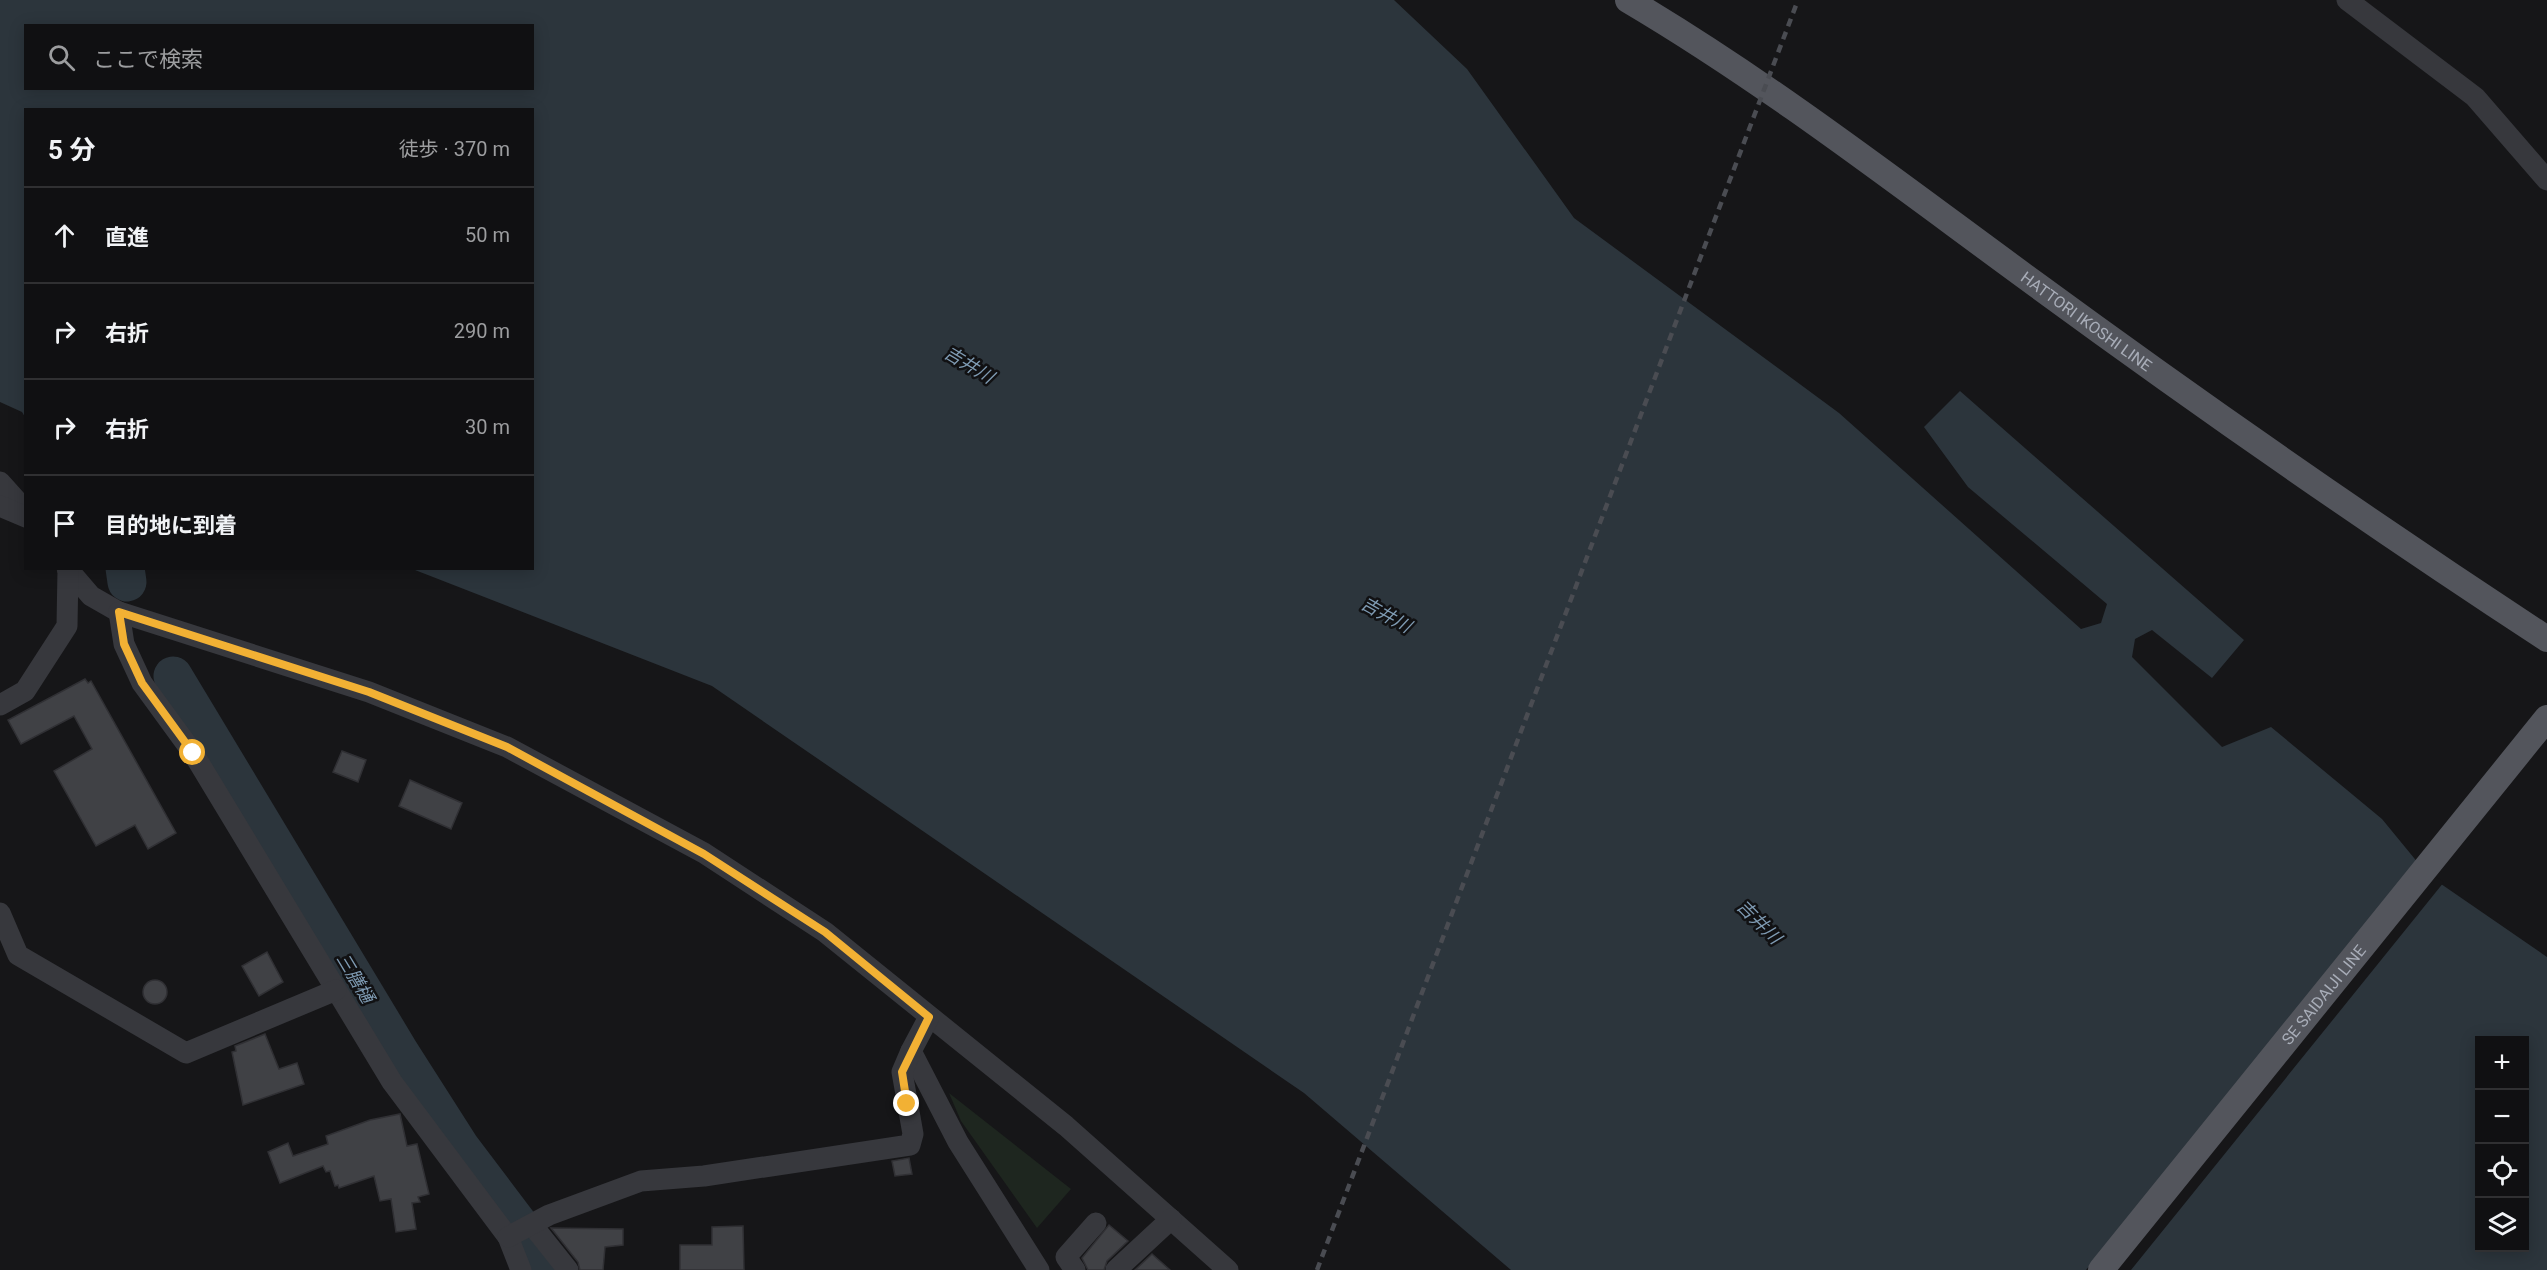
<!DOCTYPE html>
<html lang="ja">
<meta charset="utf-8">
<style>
body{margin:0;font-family:Roboto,"Noto Sans JP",sans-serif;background:#1e1e20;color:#f1f3f6}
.controls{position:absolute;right:18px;bottom:18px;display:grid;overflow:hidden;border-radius:0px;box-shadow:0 3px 15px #0003}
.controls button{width:54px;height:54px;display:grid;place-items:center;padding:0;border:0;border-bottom:2px solid #303032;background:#101012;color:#f1f3f6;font:30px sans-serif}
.stop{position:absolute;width:18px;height:18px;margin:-14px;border:4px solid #f2b134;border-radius:50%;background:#fff}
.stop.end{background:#f2b134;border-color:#fff;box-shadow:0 2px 6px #0008}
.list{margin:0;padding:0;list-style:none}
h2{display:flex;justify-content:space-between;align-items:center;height:78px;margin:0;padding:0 24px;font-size:26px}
h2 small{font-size:20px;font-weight:400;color:#9c9d9f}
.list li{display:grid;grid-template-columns:39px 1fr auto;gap:18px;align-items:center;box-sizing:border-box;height:96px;padding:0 24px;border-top:2px solid #303032}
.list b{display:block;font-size:22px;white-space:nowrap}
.list em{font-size:20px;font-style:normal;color:#9c9d9f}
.icon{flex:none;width:33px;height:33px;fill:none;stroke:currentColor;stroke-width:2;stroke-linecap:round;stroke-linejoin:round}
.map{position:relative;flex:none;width:2547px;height:1270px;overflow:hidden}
.search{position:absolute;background:#101012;box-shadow:0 3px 15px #0003;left:24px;top:24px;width:510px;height:66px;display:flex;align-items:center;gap:15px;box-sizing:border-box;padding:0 21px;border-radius:0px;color:#9c9d9f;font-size:22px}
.panel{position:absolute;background:#101012;box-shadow:0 3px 15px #0003;left:24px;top:108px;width:510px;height:462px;border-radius:0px}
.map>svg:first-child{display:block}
.green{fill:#1e261f}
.water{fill:#2c353c;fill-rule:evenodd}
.pier{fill:#161618}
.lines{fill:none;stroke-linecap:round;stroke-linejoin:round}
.river{stroke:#2c353c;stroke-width:39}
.building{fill:#404145;stroke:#303034;stroke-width:1.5}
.minor{stroke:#37383d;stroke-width:21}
.major{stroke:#53555c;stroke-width:26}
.rail{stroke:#4a4c52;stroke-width:4.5;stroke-dasharray:8 6;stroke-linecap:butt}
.route{stroke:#f2b134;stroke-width:8}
.labels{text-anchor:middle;stroke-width:5;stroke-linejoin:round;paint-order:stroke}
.street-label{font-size:16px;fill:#a8adb8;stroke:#111113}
.water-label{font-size:18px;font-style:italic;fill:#7f9bb3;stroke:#111113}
</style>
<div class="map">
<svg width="2547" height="1270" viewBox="0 0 2547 1270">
<rect width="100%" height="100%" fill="#161618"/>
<path class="green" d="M949,1093L1071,1189L1037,1228L961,1121Z"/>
<path class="water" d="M0,0H1394L1467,69L1574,218L1839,413L2081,629L2101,623L2107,604L1968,487L1924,427L1960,391L2244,640L2212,678L2152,630L2135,639L2132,657L2222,747L2271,727L2382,819L2428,875L2547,957V1270H1511L1304,1093L712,686L415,570L406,569L532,568V110H26L25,417L22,412L0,402ZM26,26H532V88H26ZM2480,1040H2524V1248H2480Z"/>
<path class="pier" d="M2418,859L2430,873L2444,882L2131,1270H2086Z"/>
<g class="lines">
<g class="river">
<path d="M125,568L127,582"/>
<path d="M173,676L400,1053L460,1147L553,1270"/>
</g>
</g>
<g class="building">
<path d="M85,679L88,683L91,681L176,833L148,849L135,825L96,846L54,771L92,749L74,716L21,744L8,720Z"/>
<path d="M342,751L366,760L358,782L333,772Z"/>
<path d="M410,780L462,803L451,829L399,806Z"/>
<path d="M267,952L283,982L259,996L242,966Z"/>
<circle cx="155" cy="992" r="12"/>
<path d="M265,1034L279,1069L297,1063L304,1084L243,1105L232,1052L236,1051L235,1046Z"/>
<path d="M400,1114L407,1146L417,1144L429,1194L418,1197L420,1202L412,1203L416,1229L396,1232L391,1199L380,1201L374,1176L339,1188L338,1185L335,1186L330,1171L326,1172L323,1166L280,1183L268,1152L288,1143L293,1156L328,1144L326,1136L370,1120Z"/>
<path d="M909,1158L912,1174L895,1176L892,1161Z"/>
<path d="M1109,1225L1128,1241L1107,1261L1104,1270H1088L1082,1258Z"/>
<path d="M743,1226L744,1270H680V1245H712V1227Z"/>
<path d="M551,1228L623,1229V1245L605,1247L603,1270H580L578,1262Z"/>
<path d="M1152,1254L1170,1270H1135Z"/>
</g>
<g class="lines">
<g class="minor">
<path d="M2347,0L2475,97L2547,180"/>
<path d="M0,482L26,511"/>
<path d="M0,506L26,517"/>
<path d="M67,568L91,596L119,612L369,692L507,747L704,853L825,932L1066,1126L1228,1270"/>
<path d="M119,612L124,644L142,683L193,753L392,1082L508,1237L521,1270"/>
<path d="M0,705L25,691L67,626L68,569"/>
<path d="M0,913L18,955L186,1053L336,990"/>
<path d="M929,1017L911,1051L958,1142L1039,1270"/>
<path d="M533,1226L568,1270"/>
<path d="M508,1237L549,1215L641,1181L704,1176L910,1145L913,1134L902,1072L911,1051"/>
<path d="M1075,1270L1066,1257L1096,1223"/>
<path d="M1116,1270L1171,1219"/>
</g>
<g class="major">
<path id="s1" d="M1628,0C1770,84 1901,186 2034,283C2202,406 2373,525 2547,639"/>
<path id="s2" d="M2101,1270L2547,718"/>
</g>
<path class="rail" d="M1317,1270L1798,0"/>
</g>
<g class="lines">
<path class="route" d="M193,753L142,683L124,644L119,612L369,692L507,747L704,854L825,932L929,1017L902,1072L907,1104"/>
</g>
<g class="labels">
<g class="street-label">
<text dy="6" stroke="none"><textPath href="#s1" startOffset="560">HATTORI IKOSHI LINE</textPath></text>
<text dy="6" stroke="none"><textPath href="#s2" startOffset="354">SE SAIDAIJI LINE</textPath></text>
</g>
<g class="water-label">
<text transform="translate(969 365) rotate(31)" y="6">吉井川</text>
<text transform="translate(1386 615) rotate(29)" y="6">吉井川</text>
<text transform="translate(1759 922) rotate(45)" y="6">吉井川</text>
<text transform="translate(355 978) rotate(59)" y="6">三膳樋</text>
</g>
</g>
</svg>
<div class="controls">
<button>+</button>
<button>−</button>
<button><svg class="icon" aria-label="locate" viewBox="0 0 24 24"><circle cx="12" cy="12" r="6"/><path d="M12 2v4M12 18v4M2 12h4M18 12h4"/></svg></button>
<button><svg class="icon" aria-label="layers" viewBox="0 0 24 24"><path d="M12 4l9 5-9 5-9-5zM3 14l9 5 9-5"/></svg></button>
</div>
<div class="stop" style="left:193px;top:753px"></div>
<div class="stop end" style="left:907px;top:1104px"></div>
<div class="search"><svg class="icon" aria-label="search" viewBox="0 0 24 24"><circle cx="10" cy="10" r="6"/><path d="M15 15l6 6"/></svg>ここで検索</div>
<section class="panel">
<h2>5 分<small>徒歩 · 370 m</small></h2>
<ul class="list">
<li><svg class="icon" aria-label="ahead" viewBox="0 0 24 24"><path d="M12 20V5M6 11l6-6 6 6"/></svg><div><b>直進</b></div><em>50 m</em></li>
<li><svg class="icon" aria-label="right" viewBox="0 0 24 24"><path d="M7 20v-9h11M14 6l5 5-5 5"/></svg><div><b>右折</b></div><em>290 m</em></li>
<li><svg class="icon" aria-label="right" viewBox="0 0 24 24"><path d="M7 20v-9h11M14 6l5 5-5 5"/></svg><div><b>右折</b></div><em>30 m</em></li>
<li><svg class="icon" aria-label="arrive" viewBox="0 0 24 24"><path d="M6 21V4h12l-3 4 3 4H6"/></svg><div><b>目的地に到着</b></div></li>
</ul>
</section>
</div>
